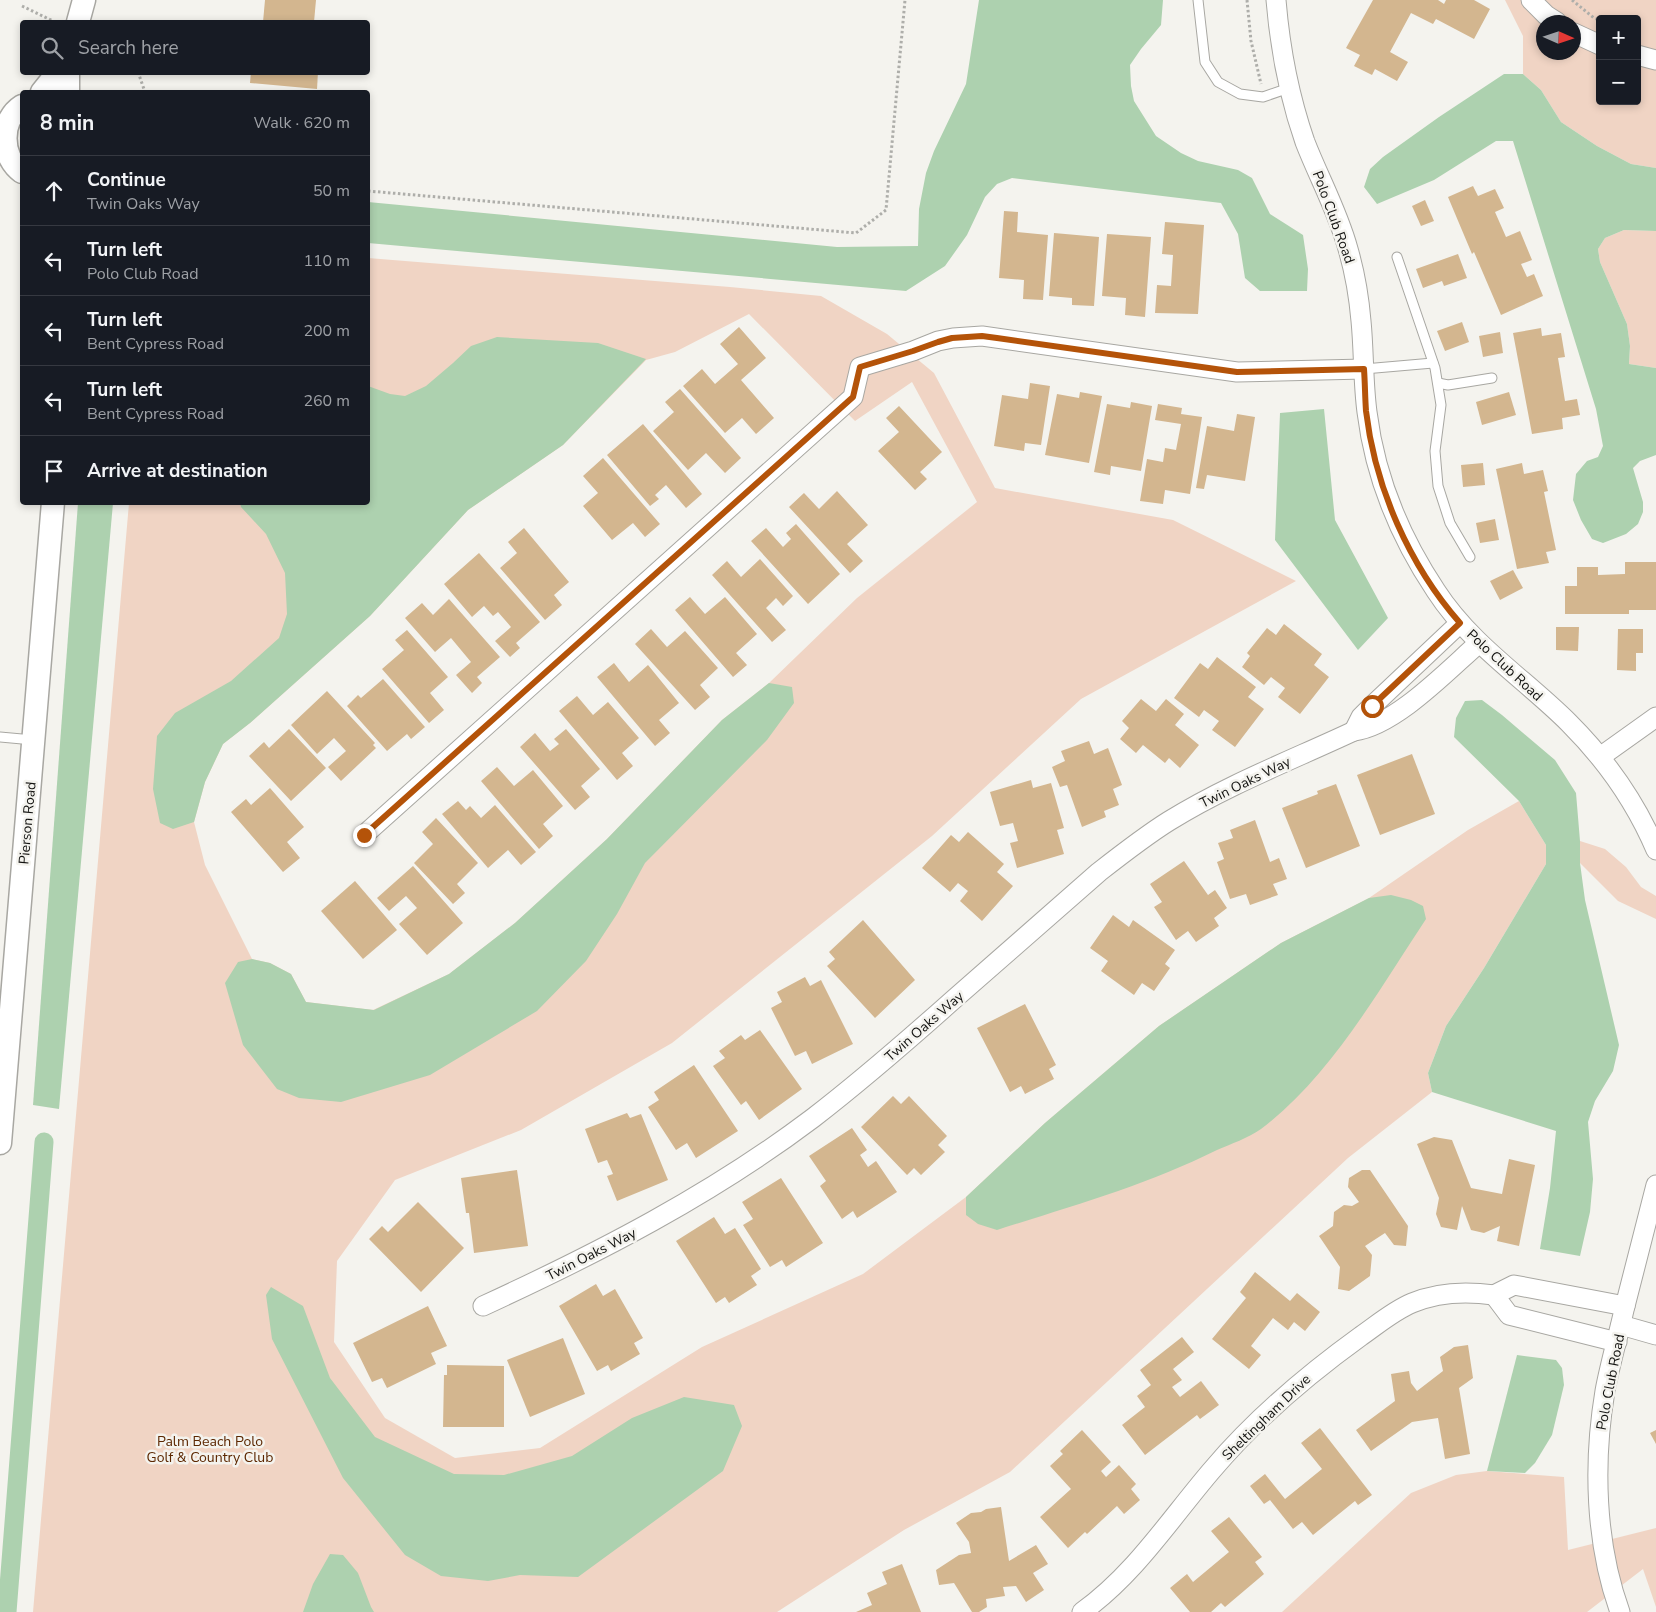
<!DOCTYPE html>
<meta charset="utf-8">
<style>
body{margin:0;font-family:"Nunito Sans",sans-serif;background:#242831;color:#f1f3f6}
.controls{position:absolute;right:15px;top:15px;display:grid;overflow:hidden;border-radius:5px;box-shadow:0 2px 8px #0003}
.controls button{width:45px;height:45px;display:grid;place-items:center;padding:0;border:0;border-bottom:1px solid #363941;background:#171b24;color:#f1f3f6;font:25px sans-serif}
.compass{position:absolute;left:1536px;top:15px;width:45px;height:45px;border-radius:50%;background:#171b24;box-shadow:0 2px 8px #0003;rotate:93deg}
.stop{position:absolute;width:15px;height:15px;margin:-11px;border:4px solid #b45309;border-radius:50%;background:#fff}
.stop.end{background:#b45309;border-color:#fff;box-shadow:0 1px 5px #0008}
.list{margin:0;padding:0;list-style:none}
h2{display:flex;justify-content:space-between;align-items:center;height:65px;margin:0;padding:0 20px;font-size:21px}
h2 small{font-size:16px;font-weight:400;color:#9ea1a6}
.list li{display:grid;grid-template-columns:32px 1fr auto;gap:15px;align-items:center;box-sizing:border-box;height:70px;padding:0 20px;border-top:1px solid #363941}
.list b{display:block;font-size:19px;white-space:nowrap}
.list p{margin:0;font-size:16px;white-space:nowrap;color:#9ea1a6}
.list em{font-size:16px;font-style:normal;color:#9ea1a6}
.icon{flex:none;width:28px;height:28px;fill:none;stroke:currentColor;stroke-width:2;stroke-linecap:round;stroke-linejoin:round}
.map{position:relative;flex:none;width:1656px;height:1612px;overflow:hidden}
.search{position:absolute;background:#171b24;box-shadow:0 2px 8px #0003;left:20px;top:20px;width:350px;height:55px;display:flex;align-items:center;gap:12px;box-sizing:border-box;padding:0 18px;border-radius:5px;color:#9ea1a6;font-size:19px}
.panel{position:absolute;background:#171b24;box-shadow:0 2px 8px #0003;left:20px;top:90px;width:350px;height:415px;border-radius:5px}
.map>svg:first-child{display:block}
.green{fill:#f0d4c4;fill-rule:evenodd}
.water{fill:#add1af}
.lines{fill:none;stroke-linecap:round;stroke-linejoin:round}
.canal{stroke:#add1af;stroke-width:19}
.building{fill:#d3b68f}
.service-casing{stroke:#a8a7a2;stroke-width:11}
.minor-casing{stroke:#a8a7a2;stroke-width:21}
.tertiary-casing{stroke:#a8a7a2;stroke-width:25}
.path{stroke:#aeaeaa;stroke-width:3;stroke-dasharray:2.5 2.5;stroke-linecap:butt}
.service{stroke:#fff;stroke-width:9}
.minor{stroke:#fff;stroke-width:19}
.tertiary{stroke:#fff;stroke-width:22}
.route{stroke:#b45309;stroke-width:6}
.labels{text-anchor:middle;stroke-width:5;stroke-linejoin:round;paint-order:stroke}
.street-label{font-size:14px;fill:#121210;stroke:#f4f3ee}
.park-label{font-size:14px;fill:#5c2700;stroke:#f4f3ee}
</style>
<div class="map">
<svg width="1656" height="1612" viewBox="0 0 1656 1612">
<rect width="100%" height="100%" fill="#f4f3ee"/>
<g class="green">
<path d="M1505,0H1656V168L1631,164L1597,146L1561,122L1541,90L1523,74V36ZM1600,19H1637V101H1600ZM1544,22H1574V52H1544Z"/>
<path d="M1624,230L1656,231V368L1629,364L1630,346L1627,324L1600,262L1598,249L1605,238Z"/>
<path d="M368,258L730,287L821,296L887,334L934,373L995,488L1173,520L1296,581L1081,699L932,836L672,1043L521,1130L395,1180L337,1261L334,1342L385,1418L455,1458L540,1448L702,1347L863,1274L966,1197L1045,1123L1159,1026L1281,943L1369,898L1468,830L1519,801L1546,845L1580,841L1605,849L1626,867L1641,887L1656,896V919L1618,901L1580,863L1546,864L1484,968L1446,1026L1428,1073L1432,1092L1348,1158L1010,1472L904,1530L777,1612H33L129,503L368,502ZM749,314L855,421L912,382L977,502L857,598L769,683L722,720L607,839L515,923L449,974L373,1010L306,1002L291,974L270,963L252,959L205,865L194,822L205,782L223,744L250,723L370,616L468,510L563,445L646,360L675,352Z"/>
<path d="M1487,1471L1564,1477L1568,1550L1656,1528V1607L1643,1569L1587,1612H1282L1411,1493L1456,1475Z"/>
</g>
<g class="water">
<path d="M979,0H1163L1161,25L1141,49L1130,65L1131,86L1134,101L1156,136L1181,153L1198,161L1238,170L1252,178L1270,214L1303,235L1308,269L1307,291H1260L1245,278L1238,234L1221,203L1012,178L997,184L985,197L967,235L945,266L906,291L368,243V202L837,247L918,246L919,209L926,173L934,151L966,84Z"/>
<path d="M1504,74H1523L1541,90L1561,122L1597,146L1631,164L1656,168V231L1624,230L1605,238L1598,249L1600,262L1627,324L1630,346L1629,364L1656,368V455L1640,461L1633,468L1643,502V512L1638,524L1626,534L1603,543L1592,539L1581,520L1573,500L1576,474L1587,461L1598,457L1603,446L1596,409L1513,141H1496L1434,180L1377,204L1364,187L1370,169L1383,157L1439,117Z"/>
<path d="M497,337L598,343L646,359L563,445L468,510L370,616L250,723L223,744L205,782L194,822L173,829L160,823L153,789L157,736L175,713L231,681L279,638L287,614L285,573L266,534L241,507L240,503L368,502V386L390,394L405,396L426,386L453,363L471,346Z"/>
<path d="M1324,409L1335,520L1388,618L1358,650L1275,540L1280,413Z"/>
<path d="M78,503H113L59,1109L33,1105Z"/>
<path d="M769,683L792,687L794,703L767,740L645,863L617,914L586,961L537,1011L430,1075L341,1102L299,1098L277,1089L243,1045L225,983L238,962L252,959L270,963L291,974L306,1002L374,1010L449,974L515,923L607,839L722,720Z"/>
<path d="M1482,700L1502,715L1555,760L1576,793L1580,841V863L1585,900L1619,1045L1613,1071L1595,1101L1588,1122L1593,1179L1590,1212L1580,1256L1540,1249L1550,1188L1556,1131L1432,1092L1428,1073L1446,1026L1484,968L1546,864V845L1519,801L1454,737L1456,718L1465,701Z"/>
<path d="M1391,895L1411,900L1423,906L1426,919C1379,990 1330,1077 1261,1129C1248,1138 1231,1144 1217,1150C1147,1185 1072,1206 997,1230L978,1224L966,1215V1197L1045,1123L1159,1026L1281,943L1369,898Z"/>
<path d="M271,1287L303,1306L330,1378L375,1437L454,1474L504,1475L572,1456L632,1418L684,1397L734,1405L742,1426L723,1471L578,1577L520,1575L488,1581L441,1576L405,1555L343,1478L272,1339L266,1295Z"/>
<path d="M1517,1355L1556,1360L1562,1368L1564,1385L1552,1435L1535,1463L1525,1473L1487,1471Z"/>
<path d="M330,1554L343,1555L358,1573L371,1607L374,1612H303L313,1584Z"/>
</g>
<g class="lines">
<path class="canal" d="M7,1612L44,1142"/>
</g>
<g class="building">
<path d="M265,0H316L314,22H263Z"/>
<path d="M1373,0H1438L1444,4L1446,0H1474L1490,9L1474,39L1436,19L1433,24L1411,13L1390,52L1408,62L1397,81L1375,69L1372,75L1354,66L1360,55L1346,48Z"/>
<path d="M251,72H318L317,89L250,83Z"/>
<path d="M1473,186L1478,196L1495,189L1504,208L1495,212L1506,237L1520,231L1532,260L1521,264L1527,277L1534,274L1543,296L1501,315L1474,252L1472,254L1448,197Z"/>
<path d="M1425,200L1434,221L1421,226L1412,206Z"/>
<path d="M1004,211L1018,212L1017,232L1048,235L1043,300L1023,299L1024,280L999,278Z"/>
<path d="M1165,222L1204,225L1198,314L1155,313L1157,285L1171,286L1173,255L1162,254Z"/>
<path d="M1054,233L1099,237L1094,306L1072,305V298L1049,296Z"/>
<path d="M1107,234L1151,237L1145,317L1125,315L1126,298L1102,296Z"/>
<path d="M1458,254L1467,278L1444,286L1442,281L1423,288L1416,269Z"/>
<path d="M1462,322L1469,342L1445,351L1437,331Z"/>
<path d="M739,327L766,358L741,380L774,418L756,434L742,418L725,433L683,386L702,369L715,384L738,364L720,344Z"/>
<path d="M1541,328L1542,336L1561,333L1565,357L1558,358L1565,401L1577,399L1580,415L1562,418L1563,429L1532,434L1513,333Z"/>
<path d="M1500,332L1503,353L1483,357L1479,336Z"/>
<path d="M1030,383L1050,386L1041,445L1025,443L1024,451L994,446L1002,395L1028,399Z"/>
<path d="M680,389L741,458L725,473L706,453L688,470L653,431L674,412L665,402Z"/>
<path d="M1080,392L1102,396L1089,463L1045,455L1057,394L1079,398Z"/>
<path d="M1509,392L1516,415L1482,425L1476,402Z"/>
<path d="M1131,402L1152,406L1141,471L1111,466L1110,475L1094,472L1107,404L1130,408Z"/>
<path d="M1158,404L1182,408L1181,414L1202,417L1190,494L1165,490L1163,504L1140,501L1147,459L1163,462L1165,448L1176,450L1181,424L1155,420Z"/>
<path d="M899,406L942,452L920,472L927,479L915,490L878,451L899,432L886,418Z"/>
<path d="M1237,414L1255,417L1245,481L1207,475L1204,489L1196,488L1207,426L1234,431Z"/>
<path d="M643,424L702,494L686,508L666,485L655,495L659,499L650,506L607,455Z"/>
<path d="M603,458L660,524L645,537L633,523L612,540L583,506L598,493L583,476Z"/>
<path d="M1483,463L1485,485L1463,487L1461,465Z"/>
<path d="M1522,463L1524,474L1543,470L1548,491L1544,492L1556,550L1546,552L1549,563L1517,569L1496,469Z"/>
<path d="M837,491L868,525L847,544L863,561L850,573L789,507L804,493L819,509Z"/>
<path d="M1495,519L1499,540L1480,543L1476,523Z"/>
<path d="M796,524L840,574L808,604L751,541L766,528L783,547L791,539L786,533Z"/>
<path d="M524,528L569,582L554,595L562,605L545,620L500,568L517,553L508,542Z"/>
<path d="M479,553L540,622L516,643L520,648L510,657L495,641L511,627L498,612L493,616L484,606L472,617L444,584Z"/>
<path d="M760,559L793,596L783,606L776,598L766,608L786,630L772,642L712,575L727,561L741,577Z"/>
<path d="M1625,562H1656V610H1629V614H1565V586H1577V567H1598V575L1625,574Z"/>
<path d="M1513,570L1523,588L1500,600L1490,581Z"/>
<path d="M690,597L705,614L725,597L757,634L736,653L747,665L733,677L675,610Z"/>
<path d="M449,599L500,657L477,677L482,683L472,693L456,675L471,662L451,638L435,652L405,618L422,603L433,615Z"/>
<path d="M1284,624L1322,654L1314,665L1329,677L1300,714L1278,697L1285,688L1271,677L1264,685L1242,667L1250,656L1247,653L1267,628L1276,635Z"/>
<path d="M1556,627H1579L1578,651L1556,650Z"/>
<path d="M651,629L667,647L685,631L718,668L700,685L710,697L695,710L635,644Z"/>
<path d="M1618,629H1643V653H1636V671L1617,670Z"/>
<path d="M407,630L448,677L430,693L444,710L429,723L382,669L404,650L395,640Z"/>
<path d="M1217,657L1256,687L1248,697L1264,709L1235,747L1212,730L1219,721L1204,710L1199,717L1174,698L1200,663L1208,669Z"/>
<path d="M614,663L629,682L648,665L679,703L659,720L670,733L655,746L597,677Z"/>
<path d="M383,679L425,727L411,739L407,734L387,751L347,706L358,695L361,698Z"/>
<path d="M327,691L375,743L373,745L376,748L341,781L328,767L346,751L334,738L317,754L291,725Z"/>
<path d="M577,696L593,715L608,702L639,738L622,753L633,766L617,780L559,711Z"/>
<path d="M1141,699L1156,711L1166,699L1184,714L1175,725L1199,745L1180,768L1169,758L1165,763L1143,745L1136,753L1120,739L1129,728L1122,721Z"/>
<path d="M289,729L326,768L291,801L249,756L264,742L269,748Z"/>
<path d="M566,729L600,769L581,786L590,797L575,810L520,747L535,733L550,751L559,744L554,739Z"/>
<path d="M1089,741L1094,754L1108,748L1122,785L1113,789L1119,805L1104,811L1106,817L1082,827L1067,785L1060,787L1052,767L1065,761L1061,751Z"/>
<path d="M1412,754L1435,814L1380,835L1357,775Z"/>
<path d="M497,767L514,786L533,770L563,806L543,824L553,836L539,849L481,781Z"/>
<path d="M1031,780L1033,788L1051,783L1064,828L1057,830L1064,854L1017,868L1010,843L1018,841L1013,823L1000,826L990,792Z"/>
<path d="M1336,784L1360,846L1306,868L1282,808L1318,794L1317,791Z"/>
<path d="M270,788L304,827L287,842L300,858L283,872L231,812L246,799L251,805Z"/>
<path d="M458,801L466,810L470,806L481,818L495,805L536,852L521,865L508,850L488,868L442,814Z"/>
<path d="M436,818L478,863L457,884L465,893L453,904L414,863L433,844L422,832Z"/>
<path d="M1255,820L1270,862L1279,858L1287,879L1273,884L1278,895L1250,905L1246,894L1230,899L1217,862L1224,859L1218,843L1233,838L1230,830Z"/>
<path d="M968,832L1004,864L997,872L1013,886L982,921L960,901L968,891L958,883L950,892L922,868L951,835L959,842Z"/>
<path d="M1184,861L1208,895L1215,890L1227,908L1214,918L1219,926L1196,942L1188,931L1176,940L1154,907L1162,902L1150,884Z"/>
<path d="M413,866L463,923L427,955L399,924L417,908L406,896L389,911L377,898Z"/>
<path d="M355,881L397,930L363,959L321,911Z"/>
<path d="M1113,915L1129,927L1133,920L1175,950L1165,964L1170,968L1154,991L1142,983L1134,995L1101,971L1108,961L1090,948Z"/>
<path d="M863,920L915,980L875,1018L827,966L835,959L829,952Z"/>
<path d="M805,977L810,986L821,980L853,1044L812,1064L806,1051L795,1056L771,1008L782,1002L777,992Z"/>
<path d="M1025,1004L1056,1065L1049,1069L1054,1079L1025,1094L1021,1086L1010,1092L977,1028Z"/>
<path d="M760,1030L802,1089L759,1120L746,1101L741,1105L713,1066L725,1058L719,1051L741,1035L745,1040Z"/>
<path d="M694,1065L738,1131L696,1158L687,1143L676,1150L648,1107L659,1100L654,1092Z"/>
<path d="M893,1096L901,1104L909,1096L947,1136L938,1145L945,1152L921,1175L914,1168L907,1175L861,1127Z"/>
<path d="M627,1113L630,1118L641,1114L668,1180L617,1201L607,1176L613,1174L607,1160L598,1163L585,1129Z"/>
<path d="M852,1128L867,1150L860,1155L868,1167L876,1161L897,1192L857,1218L853,1211L842,1219L820,1186L826,1181L809,1156Z"/>
<path d="M1434,1137L1452,1140L1471,1188L1502,1194L1509,1159L1535,1165L1519,1246L1497,1241L1500,1226L1484,1233L1471,1230L1462,1206L1457,1230L1441,1227L1436,1214L1439,1198L1417,1144Z"/>
<path d="M517,1170L528,1246L474,1253L469,1213H466L461,1178Z"/>
<path d="M1362,1170H1370L1408,1226L1406,1246L1394,1245L1385,1233L1365,1246L1372,1255L1370,1276L1349,1291L1338,1289L1340,1267L1319,1236L1333,1226L1334,1212L1344,1205L1352,1206L1359,1202L1348,1187L1349,1178Z"/>
<path d="M781,1178L823,1243L786,1267L782,1260L770,1267L743,1225L753,1219L742,1202Z"/>
<path d="M418,1202L464,1248L421,1292L369,1239L382,1226L388,1232Z"/>
<path d="M714,1217L725,1234L735,1228L761,1269L751,1276L757,1285L729,1303L725,1297L716,1303L676,1241Z"/>
<path d="M1255,1272L1290,1301L1297,1293L1320,1312L1305,1331L1294,1322L1288,1330L1273,1318L1251,1346L1261,1355L1249,1369L1212,1339L1246,1298L1240,1292Z"/>
<path d="M596,1284L603,1296L615,1289L643,1338L634,1343L640,1354L611,1371L608,1365L597,1371L559,1306Z"/>
<path d="M428,1306L447,1346L431,1353L436,1364L387,1388L382,1378L372,1382L353,1343Z"/>
<path d="M1182,1337L1194,1352L1173,1369L1182,1380L1172,1387L1180,1397L1201,1381L1219,1405L1200,1419L1197,1415L1145,1455L1122,1425L1145,1407L1137,1396L1151,1385L1140,1370Z"/>
<path d="M563,1338L585,1394L530,1417L507,1360Z"/>
<path d="M1468,1345L1473,1378L1459,1388L1470,1454L1445,1459L1438,1418L1412,1422L1371,1451L1356,1430L1395,1401L1391,1374L1409,1371L1411,1383L1417,1391L1443,1371L1440,1357L1454,1347Z"/>
<path d="M447,1365L504,1366V1427H443L444,1375H447Z"/>
<path d="M1320,1428L1372,1495L1358,1505L1355,1501L1313,1535L1302,1522L1293,1529L1270,1500L1264,1504L1250,1486L1265,1474L1285,1499L1322,1469L1301,1443Z"/>
<path d="M1082,1430L1111,1462L1101,1471L1106,1477L1119,1465L1136,1484L1131,1489L1140,1500L1124,1514L1117,1506L1087,1534L1085,1532L1068,1548L1040,1517L1071,1489L1050,1466L1063,1454L1060,1451Z"/>
<path d="M1656,1430V1444L1650,1433Z"/>
<path d="M1001,1507L1009,1561L1036,1545L1048,1564L1033,1573L1044,1590L1026,1602L1016,1586L1003,1587L1005,1596L986,1599L987,1607L979,1612H972L954,1583L939,1585L936,1570L959,1555L971,1553L969,1542L956,1523L971,1513L981,1512L986,1509Z"/>
<path d="M1229,1517L1262,1557L1255,1562L1264,1574L1225,1607L1221,1603L1211,1612H1190L1170,1588L1187,1574L1193,1582L1229,1552L1211,1531Z"/>
<path d="M902,1564L921,1612H856L872,1605L867,1593L887,1584L882,1572Z"/>
</g>
<g class="lines">
<g class="service-casing">
<g id="service">
<path d="M1198,0L1205,62L1218,82L1240,94L1263,97L1289,88"/>
<path d="M1397,257L1435,368L1441,405L1435,451L1438,486L1450,523L1470,557"/>
<path d="M1364,369L1433,363"/>
<path d="M1438,383L1448,385L1492,378"/>
<path d="M0,737L33,740"/>
</g>
</g>
<g class="minor-casing">
<g id="minor">
<path d="M1276,0C1280,48 1289,96 1305,142C1319,178 1338,212 1348,249C1355,273 1359,297 1361,321C1364,351 1363,382 1367,412C1375,477 1400,537 1436,591C1471,645 1525,679 1569,723C1606,760 1636,803 1656,850"/>
<path d="M1531,0L1546,15L1557,22"/>
<path d="M1574,33L1600,45"/>
<path d="M1637,55L1656,60"/>
<path d="M1460,623L1372,706L1361,717L1354,731C1395,726 1448,670 1479,643"/>
<path d="M1600,757L1656,717"/>
<path d="M364,835L853,397L860,367L913,351L938,341L953,338L982,336L1237,372L1364,369"/>
<path d="M483,1306C598,1253 711,1195 813,1118C861,1081 907,1041 953,1000C1001,958 1050,915 1099,872C1122,854 1145,836 1169,821C1227,785 1292,760 1354,731"/>
<path d="M1621,1325L1656,1335"/>
<path d="M1617,1342L1509,1315L1494,1295L1514,1285L1625,1306"/>
<path d="M1082,1612C1135,1574 1170,1519 1212,1470C1255,1419 1307,1375 1361,1336C1377,1325 1393,1311 1412,1303C1438,1292 1466,1291 1494,1295"/>
<path d="M1620,1612C1595,1543 1593,1463 1605,1391C1610,1364 1618,1337 1624,1310C1635,1268 1645,1227 1656,1185"/>
</g>
</g>
<g class="tertiary-casing">
<g id="tertiary">
<path d="M78,22L84,0"/>
<path d="M42,92L58,72"/>
<path d="M68,92V72"/>
<path d="M22,106C0,120 0,156 22,172"/>
<path d="M0,1143L53,502"/>
</g>
</g>
<g class="path">
<path d="M1247,0L1251,41L1261,84"/>
<path d="M1572,0L1594,18L1600,20"/>
<path d="M22,6L55,22"/>
<path d="M138,72L145,92"/>
<path d="M368,191L856,233L886,210L905,0"/>
</g>
<use href="#service" class="service"/>
<use href="#minor" class="minor"/>
<use href="#tertiary" class="tertiary"/>
</g>
<g class="lines">
<path class="route" d="M364,835L853,397L860,367L913,351L938,342L952,338L982,336L997,338L1237,372L1364,369C1365,383 1365,397 1366,411C1375,487 1409,565 1460,623L1372,706"/>
</g>
<g class="labels">
<g class="street-label">
<text transform="translate(1334 217) rotate(70)" y="5">Polo Club Road</text>
<text transform="translate(1505 665) rotate(43)" y="5">Polo Club Road</text>
<text transform="translate(1245 782) rotate(-26)" y="5">Twin Oaks Way</text>
<text transform="translate(27 823) rotate(-85)" y="5">Pierson Road</text>
<text transform="translate(924 1026) rotate(-41)" y="5">Twin Oaks Way</text>
<text transform="translate(591 1254) rotate(-27)" y="5">Twin Oaks Way</text>
<text transform="translate(1610 1382) rotate(-79)" y="5">Polo Club Road</text>
<text transform="translate(1266 1417) rotate(-44)" y="5">Sheltingham Drive</text>
</g>
<g class="park-label">
<text x="210" y="1446">Palm Beach Polo<tspan x="210" dy="16">Golf &amp; Country Club</tspan></text>
</g>
</g>
</svg>
<div class="controls">
<button>+</button>
<button>−</button>
</div>
<svg class="compass" viewBox="-18 -18 36 36"><path d="M0-13l5 13h-10z" fill="#e53935"/><path d="M0 13l5-13h-10z" fill="#9ea1a6"/></svg>
<div class="stop" style="left:1372px;top:706px"></div>
<div class="stop end" style="left:364px;top:835px"></div>
<div class="search"><svg class="icon" aria-label="search" viewBox="0 0 24 24"><circle cx="10" cy="10" r="6"/><path d="M15 15l6 6"/></svg>Search here</div>
<section class="panel">
<h2>8 min<small>Walk · 620 m</small></h2>
<ul class="list">
<li><svg class="icon" aria-label="ahead" viewBox="0 0 24 24"><path d="M12 20V5M6 11l6-6 6 6"/></svg><div><b>Continue</b><p>Twin Oaks Way</p></div><em>50 m</em></li>
<li><svg class="icon" aria-label="left" viewBox="0 0 24 24"><path d="M17 20v-9H6M10 6l-5 5 5 5"/></svg><div><b>Turn left</b><p>Polo Club Road</p></div><em>110 m</em></li>
<li><svg class="icon" aria-label="left" viewBox="0 0 24 24"><path d="M17 20v-9H6M10 6l-5 5 5 5"/></svg><div><b>Turn left</b><p>Bent Cypress Road</p></div><em>200 m</em></li>
<li><svg class="icon" aria-label="left" viewBox="0 0 24 24"><path d="M17 20v-9H6M10 6l-5 5 5 5"/></svg><div><b>Turn left</b><p>Bent Cypress Road</p></div><em>260 m</em></li>
<li><svg class="icon" aria-label="arrive" viewBox="0 0 24 24"><path d="M6 21V4h12l-3 4 3 4H6"/></svg><div><b>Arrive at destination</b></div></li>
</ul>
</section>
</div>
